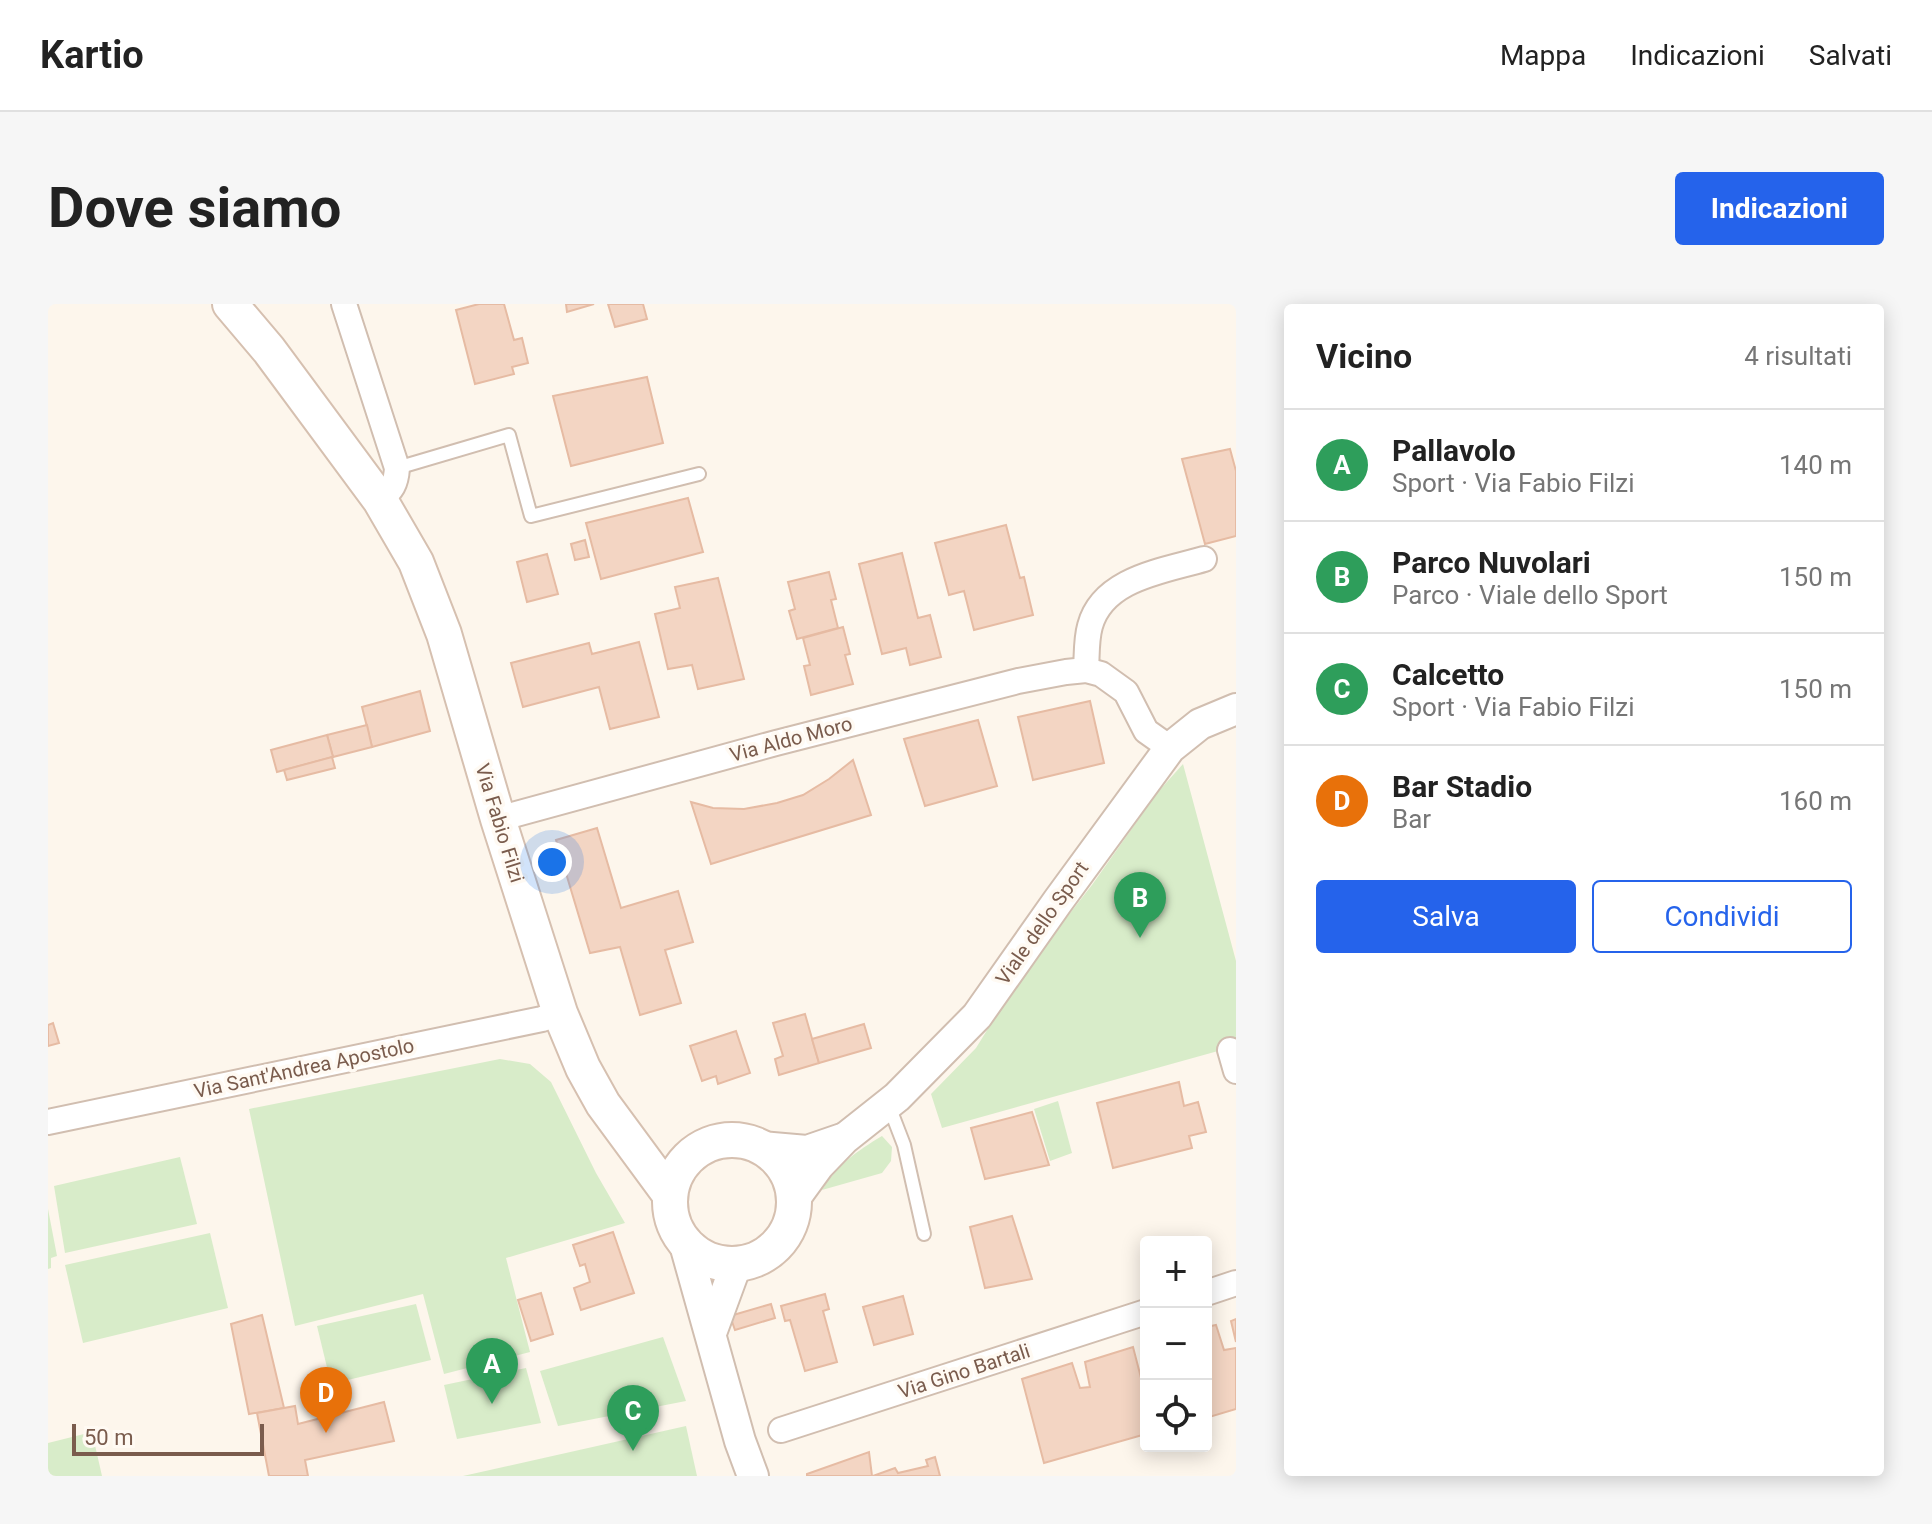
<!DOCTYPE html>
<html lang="it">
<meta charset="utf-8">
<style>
body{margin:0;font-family:Roboto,sans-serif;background:#f6f6f6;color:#222}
.controls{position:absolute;right:24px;bottom:24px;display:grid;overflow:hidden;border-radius:8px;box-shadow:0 4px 20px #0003}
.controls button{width:72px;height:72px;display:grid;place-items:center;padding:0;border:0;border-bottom:2px solid #e0e0e0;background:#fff;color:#222;font:40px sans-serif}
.scale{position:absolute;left:24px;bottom:20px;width:192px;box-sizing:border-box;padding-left:8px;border:4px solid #7a5c4d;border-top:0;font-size:22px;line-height:28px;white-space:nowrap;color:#7a5c4d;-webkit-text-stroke:6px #fffaf3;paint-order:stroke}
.you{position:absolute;left:504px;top:558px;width:28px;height:28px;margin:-20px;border:6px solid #fff;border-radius:50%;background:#1a73e8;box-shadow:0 0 0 12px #1a73e833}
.badge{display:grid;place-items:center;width:52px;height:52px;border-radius:50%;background:#2563eb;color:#fff;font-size:26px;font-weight:700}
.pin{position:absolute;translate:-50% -66px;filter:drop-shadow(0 2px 4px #0008)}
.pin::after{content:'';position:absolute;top:42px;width:28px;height:24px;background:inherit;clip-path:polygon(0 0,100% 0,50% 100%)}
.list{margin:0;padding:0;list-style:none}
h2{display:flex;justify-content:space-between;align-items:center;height:104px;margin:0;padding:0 32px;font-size:34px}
h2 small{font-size:26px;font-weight:400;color:#767676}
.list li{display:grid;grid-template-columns:52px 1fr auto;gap:24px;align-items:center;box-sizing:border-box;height:112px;padding:0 32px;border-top:2px solid #e0e0e0}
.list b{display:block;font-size:30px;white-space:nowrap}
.list p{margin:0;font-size:26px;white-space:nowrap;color:#767676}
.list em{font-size:26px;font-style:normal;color:#767676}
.actions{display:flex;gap:16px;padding:24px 32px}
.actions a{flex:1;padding:18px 0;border:2px solid #2563eb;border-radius:8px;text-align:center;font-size:28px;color:#2563eb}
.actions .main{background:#2563eb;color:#fff}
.icon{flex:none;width:44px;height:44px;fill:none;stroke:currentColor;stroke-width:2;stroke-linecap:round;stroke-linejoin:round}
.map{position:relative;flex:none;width:1188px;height:1172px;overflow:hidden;border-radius:8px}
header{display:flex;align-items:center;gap:48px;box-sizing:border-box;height:112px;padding:0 40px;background:#fff;border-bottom:2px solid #e0e0e0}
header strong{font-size:38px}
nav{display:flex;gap:44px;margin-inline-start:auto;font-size:28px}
.intro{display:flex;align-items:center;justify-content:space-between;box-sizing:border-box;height:192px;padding:0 48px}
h1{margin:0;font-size:56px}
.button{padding:20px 36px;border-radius:8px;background:#2563eb;color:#fff;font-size:28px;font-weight:700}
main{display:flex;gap:48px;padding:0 48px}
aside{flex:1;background:#fff;border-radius:8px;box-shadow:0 4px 20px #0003}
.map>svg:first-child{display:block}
.green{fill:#d8ecc9}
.building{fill:#f3d5c3;stroke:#e6bba3;stroke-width:2}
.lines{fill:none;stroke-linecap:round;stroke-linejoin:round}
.service-casing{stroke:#d1beb0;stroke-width:16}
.minor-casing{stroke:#d1beb0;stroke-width:28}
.tertiary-casing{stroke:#d1beb0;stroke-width:34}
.secondary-casing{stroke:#d6c0b0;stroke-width:38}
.service{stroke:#fff;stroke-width:12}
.minor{stroke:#fff;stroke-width:24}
.tertiary{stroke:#fff;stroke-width:30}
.secondary{stroke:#fff;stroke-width:34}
.labels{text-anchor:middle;stroke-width:7;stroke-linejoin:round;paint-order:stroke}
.street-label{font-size:20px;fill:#7a5c4d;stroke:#fffaf3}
</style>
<header>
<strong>Kartio</strong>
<nav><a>Mappa</a><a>Indicazioni</a><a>Salvati</a></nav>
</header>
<div class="intro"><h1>Dove siamo</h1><a class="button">Indicazioni</a></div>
<main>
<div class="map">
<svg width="1188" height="1172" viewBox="0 0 1188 1172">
<rect width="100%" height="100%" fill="#fdf6ec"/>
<g class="green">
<path d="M1135,460L1188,657V742L894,824L883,790L928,744L972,673L1044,581L1109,489Z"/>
<path d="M452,755L482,760L503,778L548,869L577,919L458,954L482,1048L396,1070L375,990L247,1022L201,805Z"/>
<path d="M1010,797L1024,849L1002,857L986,805Z"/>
<path d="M834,832L844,843L843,857L834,869L774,886C789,861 809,847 834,832Z"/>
<path d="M132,853L149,920L17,949L6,882Z"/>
<path d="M0,905L9,952L3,954V964L0,965Z"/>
<path d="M162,929L180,1004L35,1039L17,961Z"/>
<path d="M368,1000L383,1056L283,1080L269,1022Z"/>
<path d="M615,1033L638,1097L510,1122L492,1067Z"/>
<path d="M478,1064L493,1119L409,1135L396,1081Z"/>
<path d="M638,1122L649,1172H415Z"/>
<path d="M44,1128L54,1172H0V1139Z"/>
</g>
<g class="building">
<path d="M431,0H456L466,36L474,34L480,59L464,63L466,70L427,80L408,6Z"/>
<path d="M518,0H546L519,8Z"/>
<path d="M560,0H595L599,15L567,23Z"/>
<path d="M599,73L615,139L523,162L505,92Z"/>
<path d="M1182,145L1188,167V232L1157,240L1134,155Z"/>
<path d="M640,194L655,248L553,275L538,219Z"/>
<path d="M958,221L972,274L976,273L985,311L926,326L916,287L901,291L887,239Z"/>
<path d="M537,236L541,253L527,256L523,240Z"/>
<path d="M854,249L870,314L882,311L893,353L862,361L858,344L834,350L811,260Z"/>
<path d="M499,250L510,290L479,298L469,258Z"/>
<path d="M781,268L788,295L783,296L790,324L749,335L741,307L747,305L740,278Z"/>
<path d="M670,274L696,375L650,385L644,361L620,365L607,310L632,304L627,283Z"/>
<path d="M795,323L802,350L797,351L805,380L763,391L756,362L762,361L755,334Z"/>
<path d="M591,338L611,413L562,425L551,383L475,403L463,359L541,339L544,350Z"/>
<path d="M372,387L382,427L324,443L314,403Z"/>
<path d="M1042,397L1056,459L985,476L970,413Z"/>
<path d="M930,416L949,482L877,502L856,435Z"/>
<path d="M319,421L324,443L285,453L279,431Z"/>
<path d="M279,431L285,453L229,468L223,446Z"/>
<path d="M284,453L287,464L239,476L236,466Z"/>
<path d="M805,456L823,511L663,560L643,498L665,504L696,505L729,499L755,491L781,475Z"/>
<path d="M549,524L573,604L630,587L645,638L617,646L633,699L592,711L572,643L542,649L508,536Z"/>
<path d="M757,710L771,759L731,771L727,755L735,752L725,719Z"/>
<path d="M5,719L11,739L0,742V721Z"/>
<path d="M816,720L823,744L771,759L764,735Z"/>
<path d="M688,727L702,769L670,780L668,772L654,777L642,742Z"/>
<path d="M1131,778L1136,802L1150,798L1158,828L1141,832L1144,844L1065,864L1049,799Z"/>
<path d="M984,808L1001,861L937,875L923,824Z"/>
<path d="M964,912L984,975L937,984L922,923Z"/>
<path d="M565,928L586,989L533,1006L526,984L542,978L537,960L532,962L525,941Z"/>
<path d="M493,989L505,1030L483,1037L470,996Z"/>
<path d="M777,990L781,1005L775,1007L789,1058L757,1067L742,1016L737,1017L733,1002Z"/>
<path d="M855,992L865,1030L826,1041L815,1003Z"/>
<path d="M723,1000L727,1014L687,1026L682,1012Z"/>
<path d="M214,1011L236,1104L201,1110L183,1020Z"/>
<path d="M1188,1015V1038L1183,1017Z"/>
<path d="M1168,1021L1176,1046L1188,1044V1105L1158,1114V1023Z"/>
<path d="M1085,1043L1098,1093V1130L996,1159L974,1075L1024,1059L1032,1084L1042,1083L1037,1058Z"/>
<path d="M336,1098L346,1137L257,1156L260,1172H221L209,1109L247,1102L250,1120Z"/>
<path d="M821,1148L824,1172H759V1170Z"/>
<path d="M887,1153L892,1172H825L847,1164L850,1169L880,1162L878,1156Z"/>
</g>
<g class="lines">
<g class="service-casing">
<g id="service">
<path d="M349,164L461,131L483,212L651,170"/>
<path d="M841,802L856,841L876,930"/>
</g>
</g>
<g class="minor-casing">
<g id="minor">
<path d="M296,0L349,164C348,180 344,186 332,196"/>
<path d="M1038,366C1039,352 1038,336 1042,322C1055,274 1116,267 1156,255"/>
<path d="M450,515L728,439L970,377L1018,368L1038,366L1053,370L1078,388L1098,427L1122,444"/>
<path d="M1182,746L1188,767"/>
<path d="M0,818L494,715L512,709"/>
<path d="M1158,989L1188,979"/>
<path d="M733,1126L1098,1008"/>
</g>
</g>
<g class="tertiary-casing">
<g id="tertiary">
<path d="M713,843L759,847L794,835"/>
<path d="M747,894L771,861L796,835L849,793L929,712L1010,597L1122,444L1152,420L1188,405"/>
<path d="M636,937L692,1137L705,1172"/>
<path d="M663,1029L688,961"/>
</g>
</g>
<g class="secondary-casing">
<g id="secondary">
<path d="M182,0L221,46L332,196L368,258L396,330L450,515L512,709L535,764L555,800L622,891"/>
<circle cx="684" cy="898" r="62"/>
</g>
</g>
<use href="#service" class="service"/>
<use href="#minor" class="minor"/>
<use href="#tertiary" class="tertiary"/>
<use href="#secondary" class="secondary"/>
</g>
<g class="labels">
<g class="street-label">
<text transform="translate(743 435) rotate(-15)" y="7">Via Aldo Moro</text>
<text transform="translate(452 519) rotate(73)" y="7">Via Fabio Filzi</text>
<text transform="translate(994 619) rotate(-55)" y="7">Viale dello Sport</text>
<text transform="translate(256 764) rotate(-12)" y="7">Via Sant'Andrea Apostolo</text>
<text transform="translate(916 1067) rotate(-18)" y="7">Via Gino Bartali</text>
</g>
</g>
</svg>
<div class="controls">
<button>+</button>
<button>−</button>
<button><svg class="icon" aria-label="locate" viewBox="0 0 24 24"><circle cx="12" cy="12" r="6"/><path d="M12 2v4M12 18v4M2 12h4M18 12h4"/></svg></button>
</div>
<div class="scale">50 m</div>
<div class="you"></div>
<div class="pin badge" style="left:444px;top:1100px;background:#2e9e5b">A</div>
<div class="pin badge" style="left:1092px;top:634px;background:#2e9e5b">B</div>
<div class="pin badge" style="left:585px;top:1147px;background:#2e9e5b">C</div>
<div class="pin badge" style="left:278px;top:1129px;background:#e8710a">D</div>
</div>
<aside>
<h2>Vicino<small>4 risultati</small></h2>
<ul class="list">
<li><span class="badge" style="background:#2e9e5b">A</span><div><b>Pallavolo</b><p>Sport · Via Fabio Filzi</p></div><em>140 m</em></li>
<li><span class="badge" style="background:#2e9e5b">B</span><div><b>Parco Nuvolari</b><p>Parco · Viale dello Sport</p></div><em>150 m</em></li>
<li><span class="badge" style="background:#2e9e5b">C</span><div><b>Calcetto</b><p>Sport · Via Fabio Filzi</p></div><em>150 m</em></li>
<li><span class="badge" style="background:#e8710a">D</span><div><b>Bar Stadio</b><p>Bar</p></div><em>160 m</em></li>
</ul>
<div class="actions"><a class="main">Salva</a><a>Condividi</a></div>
</aside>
</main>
